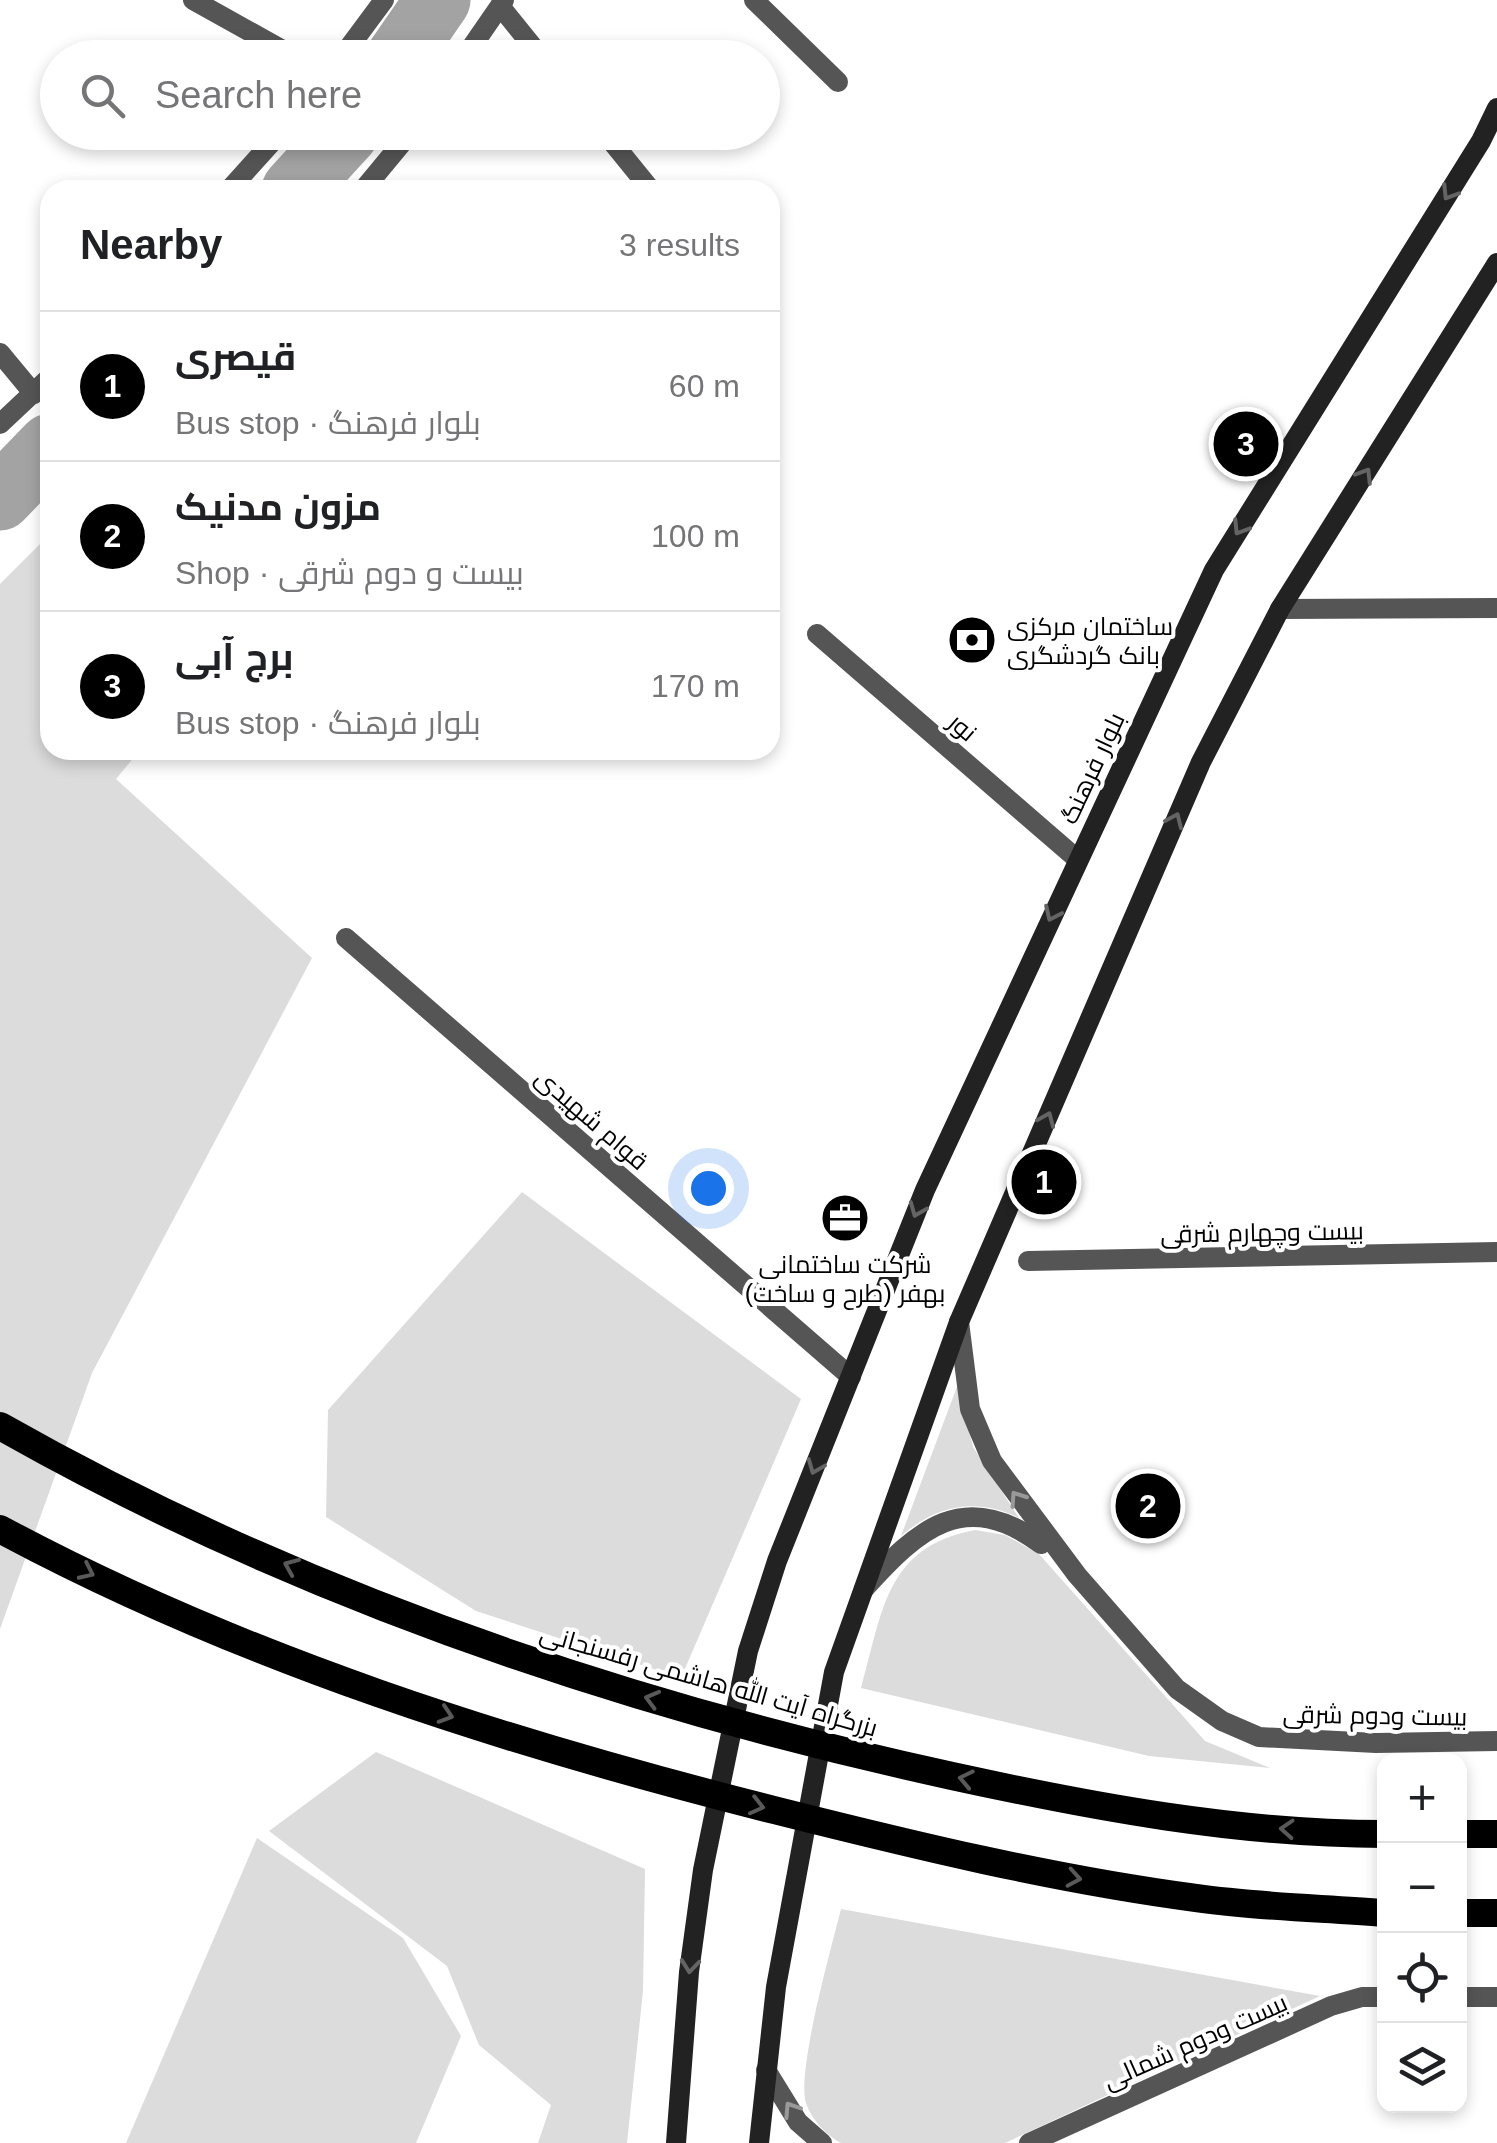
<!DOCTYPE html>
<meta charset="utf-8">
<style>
body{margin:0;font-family:Helvetica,Cairo,sans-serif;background:#f6f6f6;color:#202124}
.controls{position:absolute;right:30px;bottom:30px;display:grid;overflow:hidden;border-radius:20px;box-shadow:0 5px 15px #0003}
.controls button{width:90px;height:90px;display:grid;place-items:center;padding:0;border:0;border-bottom:2px solid #e0e0e0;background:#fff;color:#202124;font:50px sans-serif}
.you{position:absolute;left:708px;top:1188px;width:35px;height:35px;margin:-25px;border:8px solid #fff;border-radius:50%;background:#1a73e8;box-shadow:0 0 0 15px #1a73e833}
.badge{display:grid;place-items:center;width:65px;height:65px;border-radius:50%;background:#000;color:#fff;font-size:32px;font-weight:700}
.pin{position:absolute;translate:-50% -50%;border:5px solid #fff;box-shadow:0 2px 10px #0006}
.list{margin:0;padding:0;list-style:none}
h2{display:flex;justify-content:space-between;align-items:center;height:130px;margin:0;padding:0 40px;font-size:42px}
h2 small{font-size:32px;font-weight:400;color:#757577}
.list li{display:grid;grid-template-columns:65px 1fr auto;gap:30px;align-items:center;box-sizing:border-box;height:150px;padding:0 40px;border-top:2px solid #e0e0e0}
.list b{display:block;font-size:38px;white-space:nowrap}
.list p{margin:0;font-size:32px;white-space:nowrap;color:#757577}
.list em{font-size:32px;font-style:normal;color:#757577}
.icon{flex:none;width:55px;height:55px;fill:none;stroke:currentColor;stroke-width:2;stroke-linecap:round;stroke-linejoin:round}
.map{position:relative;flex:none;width:1497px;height:2143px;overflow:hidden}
.search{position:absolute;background:#fff;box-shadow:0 5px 15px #0003;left:40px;top:40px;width:740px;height:110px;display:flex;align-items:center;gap:25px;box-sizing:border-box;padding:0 35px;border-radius:55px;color:#757577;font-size:38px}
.panel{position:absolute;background:#fff;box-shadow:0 5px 15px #0003;left:40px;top:180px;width:740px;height:580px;border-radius:30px}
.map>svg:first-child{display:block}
.green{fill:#dcdcdc}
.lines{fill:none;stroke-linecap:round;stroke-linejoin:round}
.river{stroke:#a3a3a3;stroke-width:65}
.minor{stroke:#555;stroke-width:20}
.tertiary{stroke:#555;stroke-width:20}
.secondary{stroke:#222;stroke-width:20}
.trunk{stroke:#000;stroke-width:28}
.oneway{stroke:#646464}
.oneway2{stroke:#999}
.oneway3{stroke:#595959}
.labels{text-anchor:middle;stroke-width:8;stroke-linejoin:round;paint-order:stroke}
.poi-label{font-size:25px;fill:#000;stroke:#fff;text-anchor:start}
.street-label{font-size:25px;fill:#000;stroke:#fff}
</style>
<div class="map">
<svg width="1497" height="2143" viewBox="0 0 1497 2143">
<rect width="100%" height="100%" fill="#fff"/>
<g class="green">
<path d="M50,534V750H140L116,779L312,958L92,1373L0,1629V584Z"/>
<path d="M522,1192L801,1399L681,1678L476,1611L326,1517L328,1410Z"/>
<path d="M958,1384L973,1447L1019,1518C977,1497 936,1505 901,1536Z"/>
<path d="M975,1530L1005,1535L1039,1554L1205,1741L1270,1768L1149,1756L861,1688C883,1611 885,1547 975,1530Z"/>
<path d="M376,1752L645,1869L643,1991L627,2143H538L551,2105L479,2045L447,1966L269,1831Z"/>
<path d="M257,1838L403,1938L461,2036L416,2143H126Z"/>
<path d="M841,1909L1320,1996L1005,2143H841C827,2136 811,2119 806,2103C796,2073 832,1945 841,1909Z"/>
</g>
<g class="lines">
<g class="river">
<path d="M398,58L438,0"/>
<path d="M294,190L347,132"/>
<path d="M0,498L50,446"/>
</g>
<g class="minor">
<path d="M193,0L297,58"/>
<path d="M754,0L838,82"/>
<path d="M500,6L542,58"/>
<path d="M604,132L651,190"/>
<path d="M0,353L34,394"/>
<path d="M1280,609L1497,608"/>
<path d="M817,634L1077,859"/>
<path d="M346,938L851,1377"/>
<path d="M1028,1261L1497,1252"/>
</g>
<g class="tertiary">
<path d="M341,58L384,0"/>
<path d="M464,58L504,0"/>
<path d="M229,190L281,132"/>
<path d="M363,190L411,132"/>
<path d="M0,424L50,377"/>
<path d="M959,1322L970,1409L992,1461L1077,1575L1177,1689L1222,1721L1259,1737L1376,1743L1497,1741"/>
<path d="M864,1589C918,1529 964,1487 1041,1544"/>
<path d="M1460,1997H1497"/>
<path d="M766,2070L798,2122L822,2143"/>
<path d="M1029,2143L1331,2006L1362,1997H1384"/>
</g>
<g class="secondary">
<path d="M676,2143L689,1972L703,1870L748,1651L777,1561L925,1190L1214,570L1481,141L1497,108"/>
<path d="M759,2143L776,1987L834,1672L959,1322L1201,762L1280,609L1497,263"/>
</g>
<g class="trunk">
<path d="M0,1426C294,1593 622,1704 952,1776C1094,1807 1239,1834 1384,1834"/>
<path d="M0,1529C242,1659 508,1743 774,1810C913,1845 1053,1879 1196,1898C1258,1907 1322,1908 1384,1913"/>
<path d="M1460,1834H1497"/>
<path d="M1460,1913H1497"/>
</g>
</g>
<defs><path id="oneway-chevron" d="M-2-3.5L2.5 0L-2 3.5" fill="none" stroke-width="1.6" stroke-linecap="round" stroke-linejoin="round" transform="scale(2.5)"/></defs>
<g class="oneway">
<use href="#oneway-chevron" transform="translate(1449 193) rotate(122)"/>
<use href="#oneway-chevron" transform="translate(1365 475) rotate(-58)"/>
<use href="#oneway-chevron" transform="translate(1240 528) rotate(122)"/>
<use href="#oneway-chevron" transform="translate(1175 820) rotate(-66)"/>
<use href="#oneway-chevron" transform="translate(1052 914) rotate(115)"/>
<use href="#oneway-chevron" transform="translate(1047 1119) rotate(-67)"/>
<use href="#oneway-chevron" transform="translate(917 1210) rotate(112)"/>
<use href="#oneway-chevron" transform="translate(815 1467) rotate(112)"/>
<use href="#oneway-chevron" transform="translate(690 1966) rotate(96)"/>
</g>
<g class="oneway2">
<use href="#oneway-chevron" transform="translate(1017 1498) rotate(-124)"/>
<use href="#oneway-chevron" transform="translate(791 2109) rotate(-123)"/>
</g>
<g class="oneway3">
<use href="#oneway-chevron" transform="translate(291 1566) rotate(-157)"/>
<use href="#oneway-chevron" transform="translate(87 1572) rotate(25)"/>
<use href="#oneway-chevron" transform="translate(652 1699) rotate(-165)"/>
<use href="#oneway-chevron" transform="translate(446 1715) rotate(18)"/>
<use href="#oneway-chevron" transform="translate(966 1779) rotate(-168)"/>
<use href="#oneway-chevron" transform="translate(757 1806) rotate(14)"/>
<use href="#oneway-chevron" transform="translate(1287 1829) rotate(-176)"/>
<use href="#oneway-chevron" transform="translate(1074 1878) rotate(10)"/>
</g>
<defs>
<g id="bank-disc" transform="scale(2.5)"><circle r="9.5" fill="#000" stroke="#fff"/><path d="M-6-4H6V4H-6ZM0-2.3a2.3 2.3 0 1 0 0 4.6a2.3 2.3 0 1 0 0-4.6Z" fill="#fff"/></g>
<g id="office-disc" transform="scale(2.5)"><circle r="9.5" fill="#000" stroke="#fff"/><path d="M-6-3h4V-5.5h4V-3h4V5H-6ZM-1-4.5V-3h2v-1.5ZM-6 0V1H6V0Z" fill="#fff"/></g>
</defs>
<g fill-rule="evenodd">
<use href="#bank-disc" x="972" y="640"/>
<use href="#office-disc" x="845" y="1218"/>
</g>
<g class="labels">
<g class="poi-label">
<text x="1007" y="635">ساختمان مرکزی<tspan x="1007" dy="29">بانک گردشگری</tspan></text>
<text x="845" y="1273" text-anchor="middle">شرکت ساختمانی<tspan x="845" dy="29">بهفر (طرح و ساخت)</tspan></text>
</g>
<g class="street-label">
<text transform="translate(963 727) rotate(41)" y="9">نور</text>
<text transform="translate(1092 768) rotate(-65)" y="9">بلوار فرهنگ</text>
<text transform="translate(592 1119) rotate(41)" y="9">قوام شهیدی</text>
<text transform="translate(1262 1232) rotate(-1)" y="9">بیست وچهارم شرقی</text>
<text transform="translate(709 1680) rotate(16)" y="9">بزرگراه آیت الله هاشمی رفسنجانی</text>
<text transform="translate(1375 1715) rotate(1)" y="9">بیست ودوم شرقی</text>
<text transform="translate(1195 2041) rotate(-24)" y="9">بیست ودوم شمالی</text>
</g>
</g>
</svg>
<div class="controls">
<button>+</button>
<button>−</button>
<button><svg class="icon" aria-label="locate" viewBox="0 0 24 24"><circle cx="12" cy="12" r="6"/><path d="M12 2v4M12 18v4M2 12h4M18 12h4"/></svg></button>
<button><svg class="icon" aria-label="layers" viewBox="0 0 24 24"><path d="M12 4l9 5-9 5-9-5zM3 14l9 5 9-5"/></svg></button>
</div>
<div class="you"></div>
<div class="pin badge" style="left:1044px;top:1182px">1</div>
<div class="pin badge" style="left:1148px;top:1506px">2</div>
<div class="pin badge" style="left:1246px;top:444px">3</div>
<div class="search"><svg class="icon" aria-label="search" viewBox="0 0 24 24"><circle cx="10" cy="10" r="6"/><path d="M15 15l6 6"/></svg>Search here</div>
<section class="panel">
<h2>Nearby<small>3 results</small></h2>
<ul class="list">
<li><span class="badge">1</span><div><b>قیصری</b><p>Bus stop · بلوار فرهنگ</p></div><em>60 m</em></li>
<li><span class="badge">2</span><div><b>مزون مدنیک</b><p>Shop · بیست و دوم شرقی</p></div><em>100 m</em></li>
<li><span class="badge">3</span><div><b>برج آبی</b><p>Bus stop · بلوار فرهنگ</p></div><em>170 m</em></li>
</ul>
</section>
</div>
